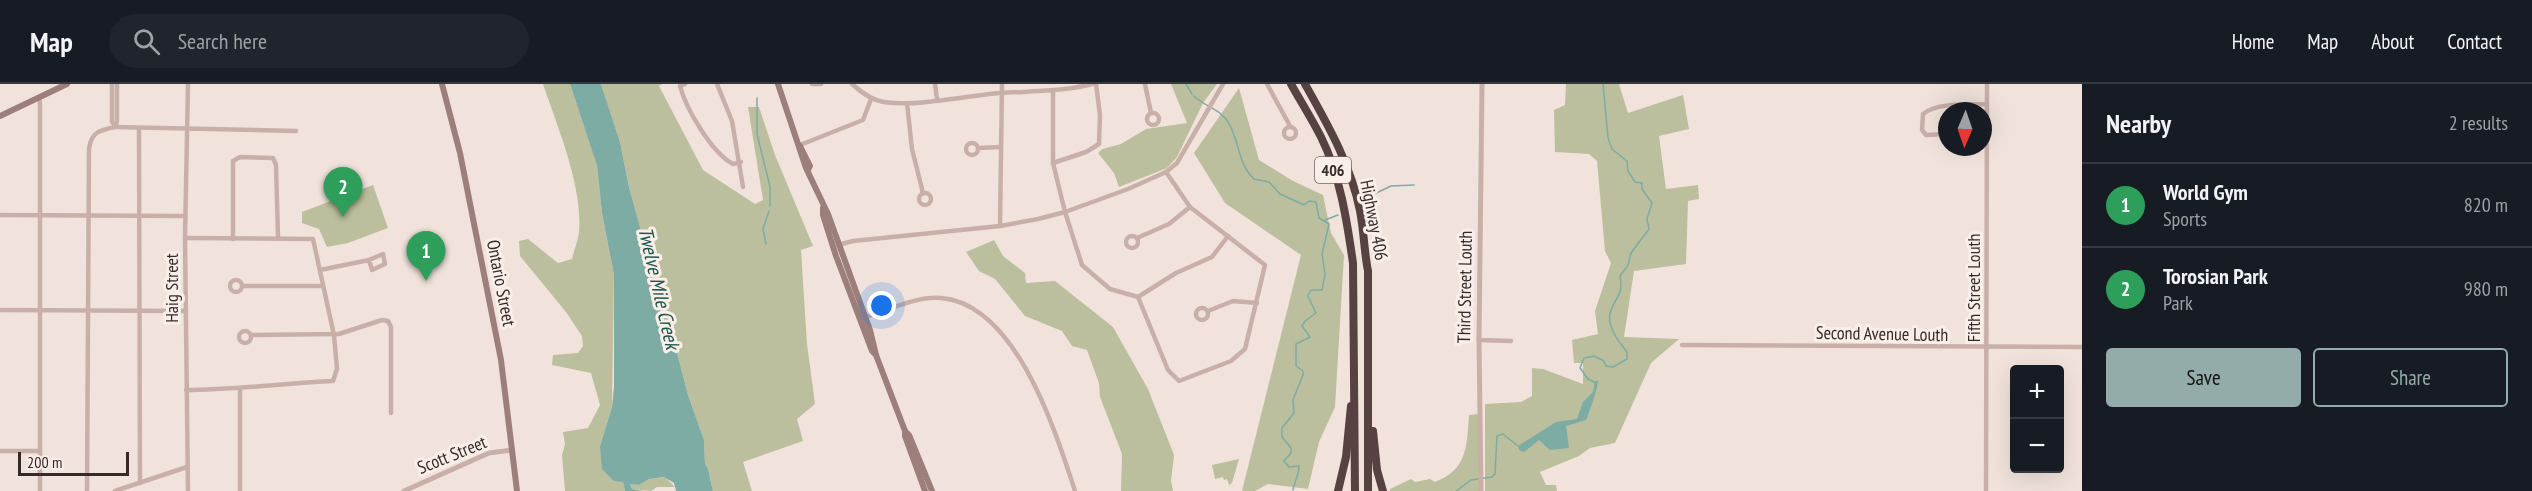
<!DOCTYPE html>
<meta charset="utf-8">
<style>
body{margin:0;font-family:"PT Sans Narrow",sans-serif;background:#20242c;color:#f1f3f6}
.controls{position:absolute;right:18px;bottom:18px;display:grid;overflow:hidden;border-radius:6px;box-shadow:0 6px 24px #0002}
.controls button{width:54px;height:54px;display:grid;place-items:center;padding:0;border:0;border-bottom:2px solid #363941;background:#171b24;color:#f1f3f6;font:30px sans-serif}
.compass{position:absolute;left:1938px;top:18px;width:54px;height:54px;border-radius:50%;background:#171b24;box-shadow:0 6px 24px #0002;rotate:182deg}
.scale{position:absolute;left:18px;bottom:15px;width:111px;box-sizing:border-box;padding-left:6px;border:3px solid #362a28;border-top:0;font-size:16px;line-height:21px;white-space:nowrap;color:#362a28;-webkit-text-stroke:4px #f9eee8;paint-order:stroke}
.you{position:absolute;left:882px;top:222px;width:21px;height:21px;margin:-15px;border:4px solid #fff;border-radius:50%;background:#1a73e8;box-shadow:0 0 0 9px #1a73e833}
.badge{display:grid;place-items:center;width:39px;height:39px;border-radius:50%;background:#93acaa;color:#fff;font-size:20px;font-weight:700}
.pin{position:absolute;translate:-50% -50px;filter:drop-shadow(0 2px 3px #0008)}
.pin::after{content:'';position:absolute;top:32px;width:21px;height:18px;background:inherit;clip-path:polygon(0 0,100% 0,50% 100%)}
.list{margin:0;padding:0;list-style:none}
h2{display:flex;justify-content:space-between;align-items:center;height:78px;margin:0;padding:0 24px;font-size:26px}
h2 small{font-size:20px;font-weight:400;color:#9ea1a6}
.list li{display:grid;grid-template-columns:39px 1fr auto;gap:18px;align-items:center;box-sizing:border-box;height:84px;padding:0 24px;border-top:2px solid #363941}
.list b{display:block;font-size:22px;white-space:nowrap}
.list p{margin:0;font-size:20px;white-space:nowrap;color:#9ea1a6}
.list em{font-size:20px;font-style:normal;color:#9ea1a6}
.actions{display:flex;gap:12px;padding:18px 24px}
.actions a{flex:1;padding:14px 0;border:2px solid #93acaa;border-radius:6px;text-align:center;font-size:21px;color:#93acaa}
.actions .main{background:#93acaa;color:#111}
.icon{flex:none;width:33px;height:33px;fill:none;stroke:currentColor;stroke-width:2;stroke-linecap:round;stroke-linejoin:round}
.map{position:relative;flex:none;width:2082px;height:407px;overflow:hidden}
header{display:flex;align-items:center;gap:36px;box-sizing:border-box;height:84px;padding:0 30px;background:#171b24;border-bottom:2px solid #363941}
header strong{font-size:28px}
nav{display:flex;gap:33px;margin-inline-start:auto;font-size:21px}
.search{width:420px;height:54px;background:#20242c;display:flex;align-items:center;gap:15px;box-sizing:border-box;padding:0 21px;border-radius:33px;color:#9ea1a6;font-size:22px}
main{display:flex}
aside{flex:1;background:#171b24}
.map>svg:first-child{display:block}
.green{fill:#bbbf9d}
.water{fill:#7daca4}
.lines{fill:none;stroke-linecap:round;stroke-linejoin:round}
.stream{stroke:#7daca4;stroke-width:1.5}
.minor{stroke:#c8b0a9;stroke-width:4.5}
.tertiary{stroke:#c8b0a9;stroke-width:5}
.secondary{stroke:#9c7f7a;stroke-width:6}
.motorway{stroke:#564240;stroke-width:8}
.labels{text-anchor:middle;stroke-width:6;stroke-linejoin:round;paint-order:stroke}
.shield{fill:#f9eee8;stroke:#706562;stroke-width:1.5}
.shield-label{font-size:16px;font-weight:bold;fill:#362a28}
.street-label{font-size:18px;fill:#362a28;stroke:#f9eee8}
.water-label{font-size:20px;font-style:italic;fill:#20554d;stroke:#f9eee8}
</style>
<header>
<strong>Map</strong>
<div class="search"><svg class="icon" aria-label="search" viewBox="0 0 24 24"><circle cx="10" cy="10" r="6"/><path d="M15 15l6 6"/></svg>Search here</div>
<nav><a>Home</a><a>Map</a><a>About</a><a>Contact</a></nav>
</header>
<main>
<div class="map">
<svg width="2082" height="407" viewBox="0 0 2082 407">
<rect width="100%" height="100%" fill="#f1e3dc"/>
<g class="green">
<path d="M543,0H570L597,82L602,129L614,191L612,323L600,362L623,398L625,407H565L562,371L565,360L563,348L588,344L600,321L591,289L552,281L553,271L578,269L583,262L582,252L566,228L520,172L519,157L528,155L558,179L572,175C574,166 578,157 579,148C583,102 557,42 543,0Z"/>
<path d="M601,0H662L659,2L703,86L755,120L763,116L748,23H759L775,71L813,162L801,166L807,260L815,320L797,335L803,357L743,378L752,407H713L708,385L705,379L704,356L688,311L668,234L661,219L629,103L620,58Z"/>
<path d="M1171,0H1217L1203,19L1177,73L1167,84L1119,103L1114,89L1098,69L1102,65L1121,60L1146,45L1187,39Z"/>
<path d="M1566,0H1619L1628,29L1683,11L1689,45L1659,52L1666,105L1698,101L1699,115L1688,117L1686,180L1634,187L1624,253L1679,255L1651,279L1615,359L1590,364L1579,372L1540,388L1546,401H1556L1557,407H1485V320L1521,318L1532,312V284L1543,285L1583,300V279H1574L1572,256L1598,250L1595,227L1611,179L1605,167L1597,77L1589,70L1555,68L1554,26L1565,21Z"/>
<path d="M1239,4L1259,76L1293,97L1323,111L1331,149L1344,171L1335,323L1319,358L1308,405L1268,400L1255,407H1242L1301,171L1225,119L1194,69Z"/>
<path d="M373,101L388,144L348,159L327,163L319,145L302,139V128Z"/>
<path d="M994,156L1003,172L1025,189L1026,199L1055,197L1113,243L1148,305L1174,371L1171,397L1173,407H1121L1122,370L1100,313L1099,299L1087,266L1072,262L1062,247L1025,232L995,195L979,187L966,168Z"/>
<path d="M1478,330L1480,407H1390V405L1411,395L1415,398L1430,395L1435,398C1467,386 1467,362 1469,331Z"/>
<path d="M1239,375L1232,399L1229,401L1227,395L1224,396L1223,393L1215,395L1212,381Z"/>
<path d="M665,393L675,403H657L651,407L632,405L630,399L639,401L649,395Z"/>
</g>
<g class="water">
<path d="M570,0H601L620,58L629,103L661,219L668,234L688,311L704,356L705,379L708,385L713,407H676L674,399L664,393L649,395L639,401L630,400L632,405L644,407H625L623,398L614,397L602,385L600,362L612,323L614,303V191L602,129L597,82Z"/>
<path d="M1595,297H1598C1597,307 1590,327 1586,336L1566,342L1569,364L1550,366L1539,356L1524,368L1519,366L1518,362L1556,338L1577,335L1583,318L1593,308Z"/>
</g>
<g class="lines">
<g class="stream">
<path d="M1186,0L1192,10"/>
<path d="M1194,12C1204,22 1220,25 1228,38C1240,57 1237,79 1254,95L1269,98L1280,110L1304,121L1309,117L1316,118L1319,134L1329,140L1322,170L1325,190L1322,206H1311L1308,212L1316,229L1305,237L1302,242L1310,253L1296,260V282L1303,287V291L1293,316L1294,329L1282,344V353L1291,364V369L1284,377L1289,383L1299,382C1300,389 1294,398 1293,406"/>
<path d="M757,14V50L770,103V122"/>
<path d="M1370,112L1391,102L1414,101"/>
<path d="M1325,136L1338,131"/>
<path d="M766,160L763,145L769,127"/>
<path d="M1596,299L1588,295L1580,284L1584,274L1594,272L1604,277L1606,282L1613,283L1627,275V268C1619,258 1607,243 1610,229C1615,213 1624,211 1620,192L1628,181L1631,169L1649,145L1647,135L1652,119L1642,105V99L1635,98L1628,87L1627,77L1612,65L1608,54L1603,0"/>
<path d="M1456,407L1471,396L1492,393L1495,390L1497,352L1503,350L1518,362"/>
</g>
<g class="minor">
<path d="M112,0V38L115,41"/>
<path d="M188,0L185,154L188,407"/>
<path d="M685,0L680,2C686,25 712,69 733,80L741,78"/>
<path d="M717,0L732,37L743,103"/>
<path d="M812,0H821"/>
<path d="M852,0C861,8 871,16 884,18C918,23 965,12 1000,9C1032,7 1061,8 1092,0"/>
<path d="M935,0L937,15"/>
<path d="M1145,0L1151,29"/>
<path d="M1267,0L1290,42"/>
<path d="M1053,8V79L1065,128L1082,181L1110,205L1138,213L1176,189L1212,173L1228,152"/>
<path d="M39,14L40,19V407"/>
<path d="M907,19L912,65L923,109"/>
<circle cx="1153" cy="35" r="6"/>
<circle cx="1290" cy="49" r="6"/>
<path d="M115,43L296,47"/>
<path d="M139,46L140,399"/>
<path d="M1947,50L1926,51L1922,46L1923,30C1938,18 1968,21 1987,20"/>
<circle cx="972" cy="65" r="6"/>
<path d="M800,61L863,36L871,15"/>
<path d="M978,64L1001,63"/>
<path d="M1053,79L1086,68L1099,60L1100,31L1096,0"/>
<circle cx="925" cy="115" r="6"/>
<path d="M0,131L185,132"/>
<path d="M1000,142L1002,0"/>
<circle cx="1132" cy="158" r="6"/>
<path d="M185,154L313,155L334,251L337,285L333,297C284,299 236,306 186,306"/>
<path d="M1137,154L1169,140L1190,123"/>
<path d="M233,155V77L240,73L273,74L276,81L278,153"/>
<path d="M838,161L853,157L1000,142L1038,135L1065,128L1128,105L1166,88L1177,79L1223,0"/>
<path d="M320,186L369,176L383,170L385,180L372,186L369,176"/>
<circle cx="236" cy="202" r="6"/>
<path d="M243,202H323"/>
<path d="M1138,213L1168,286L1179,297L1231,277L1245,265L1265,181L1190,123L1166,88"/>
<circle cx="1202" cy="230" r="6"/>
<path d="M0,226L186,227"/>
<path d="M1208,227L1233,217L1257,219"/>
<path d="M866,233C889,226 916,212 941,214C1016,220 1055,346 1075,407"/>
<circle cx="245" cy="253" r="6"/>
<path d="M251,251L339,250L382,236L388,237L391,243V329"/>
<path d="M1479,256L1511,257"/>
<path d="M1682,261L2082,263"/>
<path d="M0,367H40"/>
<path d="M87,407L89,65C91,48 100,46 115,43L117,37V0"/>
<path d="M115,407L187,383"/>
<path d="M240,407V305"/>
<path d="M1986,407L1987,0"/>
</g>
<g class="tertiary">
<path d="M404,407L489,369L512,366"/>
<path d="M1481,407L1479,256L1482,0"/>
</g>
<g class="secondary">
<path d="M442,0L460,69L501,276L517,407"/>
<path d="M778,0L806,84L828,130L870,246L876,271L905,347L909,351L932,407"/>
<path d="M0,32L67,0"/>
<path d="M800,62L810,82L808,86"/>
<path d="M823,124V131L836,172L872,267L876,271"/>
<path d="M905,347V352L925,407"/>
</g>
<g class="motorway">
<path d="M1291,0C1301,18 1312,35 1321,53C1340,91 1347,137 1353,179L1355,407"/>
<path d="M1305,0C1328,41 1351,81 1360,127C1364,147 1364,167 1368,187V407"/>
<path d="M1373,347L1377,386L1383,407"/>
<path d="M1338,407L1346,373L1351,322"/>
</g>
</g>
<g class="labels">
<rect class="shield" x="1315" y="73" width="36" height="26" rx="4.5"/>
<g class="shield-label">
<text x="1333" y="92">406</text>
</g>
<g class="street-label">
<text transform="translate(1374 136) rotate(79)" y="6">Highway 406</text>
<text transform="translate(501 199) rotate(79)" y="6">Ontario Street</text>
<text transform="translate(1465 203) rotate(-89)" y="6">Third Street Louth</text>
<text transform="translate(172 204) rotate(-90)" y="6">Haig Street</text>
<text transform="translate(1974 204) rotate(-90)" y="6">Fifth Street Louth</text>
<text transform="translate(1882 250) rotate(1)" y="6">Second Avenue Louth</text>
<text transform="translate(452 371) rotate(-22)" y="6">Scott Street</text>
</g>
<g class="water-label">
<text transform="translate(659 204) rotate(77)" y="7">Twelve Mile Creek</text>
</g>
</g>
</svg>
<div class="controls">
<button>+</button>
<button>−</button>
</div>
<svg class="compass" viewBox="-18 -18 36 36"><path d="M0-13l5 13h-10z" fill="#e53935"/><path d="M0 13l5-13h-10z" fill="#9ea1a6"/></svg>
<div class="scale">200 m</div>
<div class="you"></div>
<div class="pin badge" style="left:426px;top:197px;background:#2e9e5b">1</div>
<div class="pin badge" style="left:343px;top:133px;background:#2e9e5b">2</div>
</div>
<aside>
<h2>Nearby<small>2 results</small></h2>
<ul class="list">
<li><span class="badge" style="background:#2e9e5b">1</span><div><b>World Gym</b><p>Sports</p></div><em>820 m</em></li>
<li><span class="badge" style="background:#2e9e5b">2</span><div><b>Torosian Park</b><p>Park</p></div><em>980 m</em></li>
</ul>
<div class="actions"><a class="main">Save</a><a>Share</a></div>
</aside>
</main>
